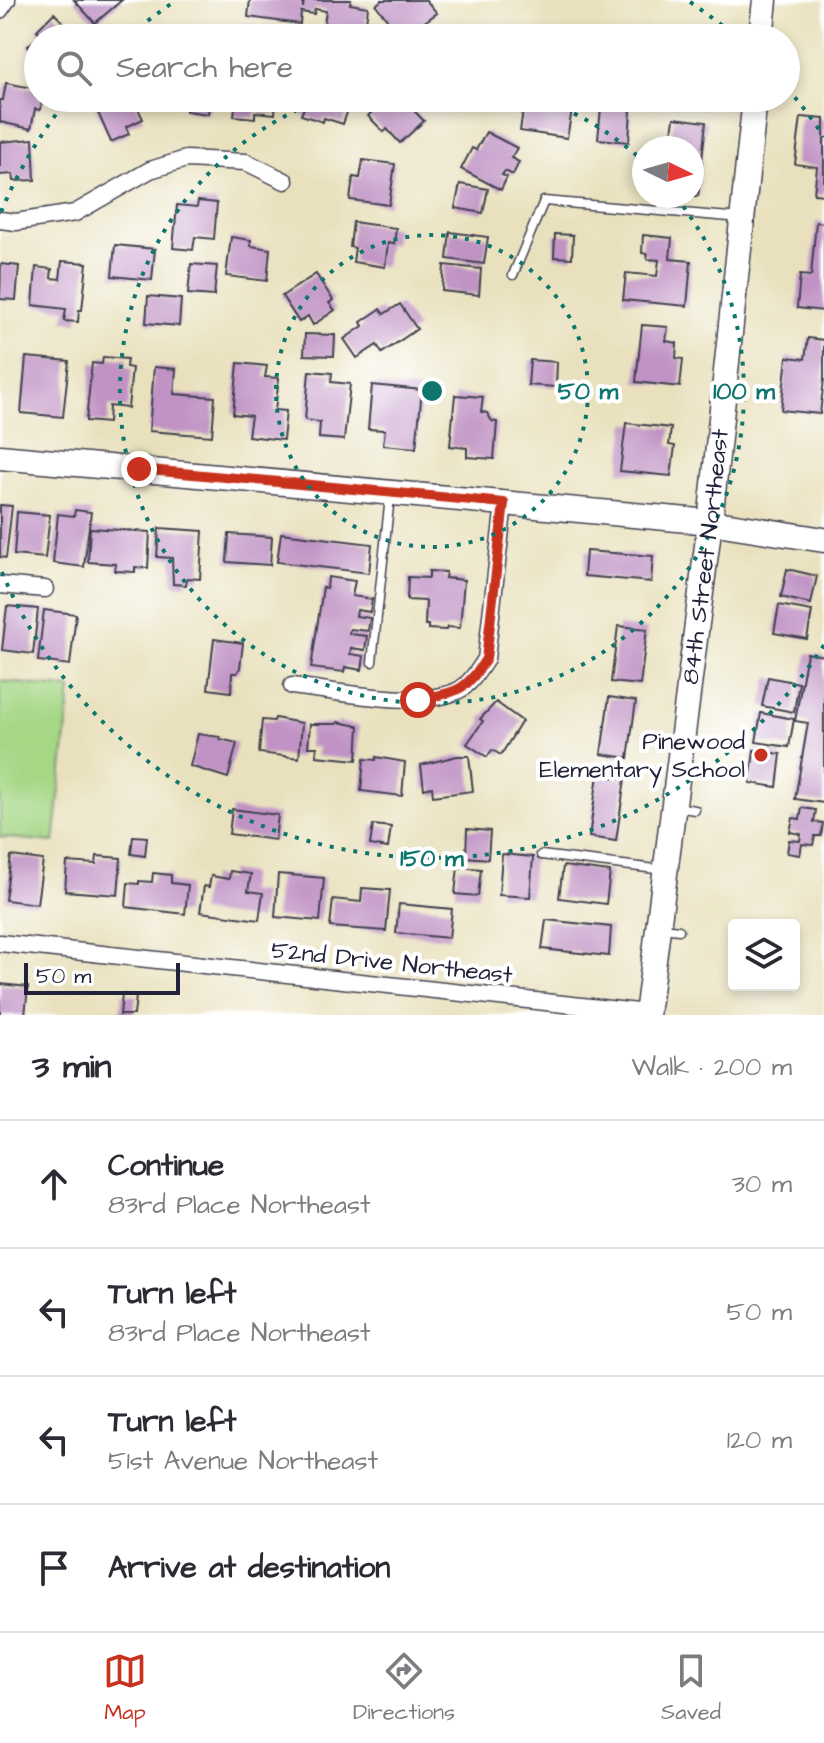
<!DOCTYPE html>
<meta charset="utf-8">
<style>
body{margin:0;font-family:"Architects Daughter",sans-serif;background:#f7f7f7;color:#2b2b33}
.controls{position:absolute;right:24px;bottom:24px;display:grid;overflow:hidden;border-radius:8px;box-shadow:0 4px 12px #0003}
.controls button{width:72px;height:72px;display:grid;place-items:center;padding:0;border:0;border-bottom:2px solid #e1e1e2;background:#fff;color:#2b2b33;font:40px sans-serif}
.compass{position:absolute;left:632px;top:136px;width:72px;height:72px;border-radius:50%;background:#fff;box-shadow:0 4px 12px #0003;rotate:95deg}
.scale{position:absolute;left:24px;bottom:20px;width:156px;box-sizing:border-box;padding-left:8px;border:4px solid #22223b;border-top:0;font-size:22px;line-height:28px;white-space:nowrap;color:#22223b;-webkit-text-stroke:6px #fff;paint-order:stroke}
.stop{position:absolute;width:24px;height:24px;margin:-18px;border:6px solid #c8321e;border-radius:50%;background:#fff}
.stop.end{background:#c8321e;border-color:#fff;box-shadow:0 2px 8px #0008}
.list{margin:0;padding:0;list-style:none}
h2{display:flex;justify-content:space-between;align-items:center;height:104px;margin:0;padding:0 32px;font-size:34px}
h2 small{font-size:26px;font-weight:400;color:#7c7c81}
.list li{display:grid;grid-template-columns:52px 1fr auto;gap:24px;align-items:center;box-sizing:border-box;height:128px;padding:0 32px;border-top:2px solid #e1e1e2}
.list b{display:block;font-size:30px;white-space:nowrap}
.list p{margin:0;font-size:26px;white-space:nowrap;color:#7c7c81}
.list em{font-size:26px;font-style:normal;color:#7c7c81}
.icon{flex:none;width:44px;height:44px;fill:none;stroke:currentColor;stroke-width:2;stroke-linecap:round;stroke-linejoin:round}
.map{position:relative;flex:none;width:824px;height:1015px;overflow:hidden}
.search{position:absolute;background:#fff;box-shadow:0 4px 12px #0003;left:24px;right:24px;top:24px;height:88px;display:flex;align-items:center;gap:20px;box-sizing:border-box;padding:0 28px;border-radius:44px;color:#7c7c81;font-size:30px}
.sheet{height:616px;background:#fff}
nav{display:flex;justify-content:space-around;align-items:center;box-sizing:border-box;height:112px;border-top:2px solid #e1e1e2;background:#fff;font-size:22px;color:#7c7c81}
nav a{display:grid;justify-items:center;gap:4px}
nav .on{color:#c8321e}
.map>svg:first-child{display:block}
.green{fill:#a5d785;stroke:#647c60;stroke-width:2}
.building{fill:#c093c4}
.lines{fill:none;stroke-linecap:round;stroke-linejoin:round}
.lane-casing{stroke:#403f4f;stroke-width:11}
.street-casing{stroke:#403f4f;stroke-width:19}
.secondary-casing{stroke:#403f4f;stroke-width:27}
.lane{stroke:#fff;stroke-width:8}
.street{stroke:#fff;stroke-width:16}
.secondary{stroke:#fff;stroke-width:24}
.route{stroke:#c8321e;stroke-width:10}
.ring{fill:none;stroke:#0f766e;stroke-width:4;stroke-dasharray:4 8}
.poi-dot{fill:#c8321e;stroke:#fff;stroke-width:3}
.labels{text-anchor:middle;stroke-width:8;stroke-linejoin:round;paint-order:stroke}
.street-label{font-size:24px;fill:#22223b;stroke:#fff}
.poi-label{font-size:24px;fill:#22223b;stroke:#fff;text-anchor:end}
.centre{fill:#0f766e;stroke:#fff;stroke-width:4}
.ring-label{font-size:24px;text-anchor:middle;font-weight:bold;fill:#0f766e;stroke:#fff;stroke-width:8;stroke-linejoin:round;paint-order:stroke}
</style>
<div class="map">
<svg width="824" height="1015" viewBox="0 0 824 1015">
<rect width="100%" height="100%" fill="#fff"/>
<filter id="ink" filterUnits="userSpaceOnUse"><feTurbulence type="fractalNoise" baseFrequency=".0125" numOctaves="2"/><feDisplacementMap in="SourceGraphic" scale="16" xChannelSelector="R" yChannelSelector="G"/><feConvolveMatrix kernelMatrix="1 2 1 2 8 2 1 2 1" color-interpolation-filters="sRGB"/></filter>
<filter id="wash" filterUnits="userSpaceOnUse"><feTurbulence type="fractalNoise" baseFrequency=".006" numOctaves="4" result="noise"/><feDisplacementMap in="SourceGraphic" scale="32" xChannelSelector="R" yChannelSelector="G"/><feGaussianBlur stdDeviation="1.8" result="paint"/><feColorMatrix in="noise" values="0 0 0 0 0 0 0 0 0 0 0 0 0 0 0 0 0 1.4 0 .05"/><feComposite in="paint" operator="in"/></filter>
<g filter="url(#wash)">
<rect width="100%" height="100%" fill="#e9e1be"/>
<path class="green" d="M0,681L71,689L54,842L0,837Z"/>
<g id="blocks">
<g class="building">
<path d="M74,0H122L95,23Z"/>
<path d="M250,0H303V8L304,0H351L350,4L368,7L364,38H322L326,11L315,9L314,14L301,12L300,24L248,17Z"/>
<path d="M382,0H426L437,13L402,38L376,5Z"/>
<path d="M54,13L78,38H38V57L28,46L41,34L37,30Z"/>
<path d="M6,83L38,89V98H43L40,110L35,109L31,129L0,122V100H3Z"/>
<path d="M114,98H133L143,119L126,127L129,134L111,142L95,106Z"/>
<path d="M170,98H210L208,114L186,111V106L169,104Z"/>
<path d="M236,98H276L275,114L255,112V118L234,116Z"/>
<path d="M294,98H352L343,124L324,118L323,122L301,115L306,103Z"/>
<path d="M386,98H402L424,121L400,143L387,129L384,132L368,116Z"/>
<path d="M666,98H708L707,109L665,105Z"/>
<path d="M524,103L572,110L567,138L520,131Z"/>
<path d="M601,108L631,110L629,142L598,139Z"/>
<path d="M801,117L824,119V195L814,194L817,167L795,164Z"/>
<path d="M674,118L706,122L698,196H692V148H670Z"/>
<path d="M486,132L517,148L511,158L519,162L513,175L505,171L502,175L507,177L501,190L461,169L472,148L476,150Z"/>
<path d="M33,139L35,180L14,181L13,174L0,175V142Z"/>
<path d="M363,160L395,164L389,205L350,200L353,177L360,178Z"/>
<path d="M460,184L488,189L483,213L455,208Z"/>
<path d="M198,201L217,203L214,239L195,237L193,250L173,248L177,205L197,207Z"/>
<path d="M353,222L396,228L394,244L388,243L385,267L353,262L355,248L350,247Z"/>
<path d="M816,222L824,223V311L797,308L800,275L811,276Z"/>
<path d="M450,232L488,237L484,264L447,259Z"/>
<path d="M555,234L573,235L572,258L554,257Z"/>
<path d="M643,235L672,238L670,259L691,261L687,306L623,300L626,273L657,276L659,260L647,259V254L642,253Z"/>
<path d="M231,237L251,240V246L270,249L267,281L226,276Z"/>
<path d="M115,245L155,249L152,280L112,276Z"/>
<path d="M62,261L87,263L82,310H79L78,322L64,321L66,309L33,305L36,267L52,269L51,278L60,279Z"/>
<path d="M1,264L19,266L16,300L0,299Z"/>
<path d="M191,264L217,266L214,296L188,294Z"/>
<path d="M444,265L481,269L479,295L442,291Z"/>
<path d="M316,274L333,300L329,303L335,310L313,325L308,316L299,322L282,296Z"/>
<path d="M148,296L181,299L179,326L146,323Z"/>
<path d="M400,304L417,329L382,353L377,345L357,358L344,339L363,326L361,322L380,309L384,314Z"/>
<path d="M642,325L668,327L666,341L677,343L676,358L683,359L680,387L636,382Z"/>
<path d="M305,334L335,335L334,356L304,355Z"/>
<path d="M808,338L824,340V379L820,414L781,410L787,357L805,359Z"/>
<path d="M26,357L69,361L63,417L21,413Z"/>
<path d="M103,357L127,359L126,367L132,368L128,408L109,406L108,423L86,421L92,363L102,364Z"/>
<path d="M530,360L557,362L556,387L528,385Z"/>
<path d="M238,363L267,366L265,377L279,378L275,410L286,411L283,440L248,436L251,416L233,414Z"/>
<path d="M154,367L176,369L174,394L215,397L212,436L149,431Z"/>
<path d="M309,371L332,373L331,382L350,384L344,440L319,438L320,422L305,420Z"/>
<path d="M372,385L422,390L416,448L383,445L385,430L368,429Z"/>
<path d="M455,395L483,397L481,412L487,413L492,421L497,422L494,459L467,457V448L450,446Z"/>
<path d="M626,423L671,428L669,445L675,446L671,476L620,471Z"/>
<path d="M0,505L12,506L6,558L0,557Z"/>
<path d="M75,510L91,512L84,567L53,563L58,514L74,516Z"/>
<path d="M17,512L50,515L45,558L14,555Z"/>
<path d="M90,528L150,532L148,568L135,567V572L115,571L116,564L88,562Z"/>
<path d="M159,528L203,531L200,579L187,578L186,585L173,584L172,558L157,557Z"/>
<path d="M281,533L372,544L369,573L277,562Z"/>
<path d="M229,534L272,537L270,565L227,562Z"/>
<path d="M586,551L653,556L651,582L584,576Z"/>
<path d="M787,569L817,576L811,604L781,597Z"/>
<path d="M429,571L446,572L445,578L464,580L460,628L447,627L446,630L428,629V625H425L426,601L407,600L408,577L429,578Z"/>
<path d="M328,577L355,581L352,596L372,599L370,612L357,610L356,616L370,618L368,631L350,629L349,634L367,636L365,650L351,648L350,654L364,656L362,670L345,667L344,672L311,668L323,587L327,588Z"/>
<path d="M779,605L812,611L807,639L774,633Z"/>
<path d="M7,606L38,609L33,654L2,650Z"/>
<path d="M44,610L76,614L70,665L38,661Z"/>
<path d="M618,626L647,629L640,685L611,682Z"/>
<path d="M214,639L243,643L240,668L237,673H232L231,692L208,689Z"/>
<path d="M807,653L824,656V803L795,799L808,723L795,721Z"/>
<path d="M768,677L799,683L794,712L762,706Z"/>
<path d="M609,697L636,701L628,758L601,754Z"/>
<path d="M496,702L522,721L501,755L492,750L487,757L467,744L483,721L480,719Z"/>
<path d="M761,713L794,719L789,747L756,742Z"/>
<path d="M275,718L302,723L299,758L259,753L262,720L274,721Z"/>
<path d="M338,722L359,726L357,760L316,756L317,747H308L310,724H337Z"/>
<path d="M198,734L220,737V739L237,743L228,778L190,766Z"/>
<path d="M754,750L781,754L777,787L750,783Z"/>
<path d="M457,756H469L473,791L433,796L432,787L424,789L421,765Z"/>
<path d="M376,757L405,762L402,796L361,791L364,759L376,760Z"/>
<path d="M598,775L625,779L616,841L589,837Z"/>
<path d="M802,808L816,810L814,822L823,823L821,836H815L813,845L802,844L800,855L787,853L789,840L800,841L801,834L790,832L793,818L800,819Z"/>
<path d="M232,809L278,815L275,840L229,834Z"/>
<path d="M373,825L391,827L388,848L370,845Z"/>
<path d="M467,829L490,831L488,859L466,857Z"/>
<path d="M133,836L147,837L145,856L131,854Z"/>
<path d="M502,854L533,857L530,897L499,895Z"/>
<path d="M11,856L43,860L37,904L5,900Z"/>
<path d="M97,856L121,858L118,895L65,891L67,862L96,864Z"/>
<path d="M563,866L610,872L606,904L559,898Z"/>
<path d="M458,867L481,869L478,896L455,894Z"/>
<path d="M230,871L251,874L248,891L263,893L259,920L200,912L204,886L209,887L211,876L229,879Z"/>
<path d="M153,873L171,875V883L188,885L185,914L126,907L128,883L139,884V881L152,882Z"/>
<path d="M278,874L324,878L320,921L275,917Z"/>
<path d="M362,888L390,890L386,931L330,927L333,899L361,902Z"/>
<path d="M399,904L452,909L449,938L396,933Z"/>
<path d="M546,920L611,927L609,956L542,949Z"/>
<path d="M0,984L28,987L25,1015H0Z"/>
<path d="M122,994L136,996L134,1015H120Z"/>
</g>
</g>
</g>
<g filter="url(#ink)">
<use href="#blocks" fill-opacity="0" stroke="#403f4f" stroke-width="2"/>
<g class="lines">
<g class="lane-casing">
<g id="lane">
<path d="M513,275L544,201L741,218"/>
<path d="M372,662L390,497"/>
<path d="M676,807L695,810"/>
<path d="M541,855L664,870"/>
<path d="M663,928L679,930"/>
</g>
</g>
<g class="street-casing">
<g id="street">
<path d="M0,10L7,0"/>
<path d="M0,220L16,222L75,213L150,170L186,159L246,162L285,181"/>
<path d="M0,585L45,589"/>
<path d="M292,686C336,691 417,709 457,691C469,686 479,670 486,659L504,503"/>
<path d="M0,943L647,1013"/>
</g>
</g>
<g class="secondary-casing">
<g id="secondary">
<path d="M761,38L765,0"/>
<path d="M0,457L710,522L824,540"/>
<path id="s1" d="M647,1015L710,522L755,98"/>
</g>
</g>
<use href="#lane" class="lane"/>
<use href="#street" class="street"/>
<use href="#secondary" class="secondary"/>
</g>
</g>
<g class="lines" filter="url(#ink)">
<path class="route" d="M139,469L504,503L486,659C464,694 456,691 418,700"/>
</g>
<g class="ring">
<circle cx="432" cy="391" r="156"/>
<path d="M541 99A312 312 0 0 1 643 161M676 197A312 312 0 1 1 323 99"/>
<path d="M824 645A467 467 0 0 1 1 570M1 212A467 467 0 0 1 67 100M129 36A467 467 0 0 1 174 2M690 2A467 467 0 0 1 735 36M787 88A467 467 0 0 1 824 137"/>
</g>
<circle class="poi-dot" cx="761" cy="755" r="8"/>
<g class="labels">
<g class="street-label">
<text dy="8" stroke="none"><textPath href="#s1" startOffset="462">84th Street Northeast</textPath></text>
<text transform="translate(392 962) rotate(6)" y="8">52nd Drive Northeast</text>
</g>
<g class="poi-label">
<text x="745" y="749">Pinewood<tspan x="745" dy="28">Elementary School</tspan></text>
</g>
</g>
<circle cx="432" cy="391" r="12" class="centre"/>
<g class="ring-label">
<text x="588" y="399">50 m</text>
<text x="744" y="399">100 m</text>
<text x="432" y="866">150 m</text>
</g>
</svg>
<div class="controls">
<button><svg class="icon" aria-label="layers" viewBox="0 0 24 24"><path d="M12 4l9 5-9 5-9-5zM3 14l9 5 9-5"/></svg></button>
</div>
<svg class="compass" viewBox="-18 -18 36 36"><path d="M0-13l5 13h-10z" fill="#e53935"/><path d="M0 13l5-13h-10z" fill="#7c7c81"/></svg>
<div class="scale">50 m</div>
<div class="stop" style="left:418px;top:700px"></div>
<div class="stop end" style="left:139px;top:469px"></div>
<div class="search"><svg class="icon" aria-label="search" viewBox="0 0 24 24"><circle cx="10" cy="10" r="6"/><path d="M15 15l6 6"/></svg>Search here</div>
</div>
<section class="sheet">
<h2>3 min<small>Walk · 200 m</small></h2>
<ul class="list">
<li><svg class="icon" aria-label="ahead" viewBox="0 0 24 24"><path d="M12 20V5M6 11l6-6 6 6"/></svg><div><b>Continue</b><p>83rd Place Northeast</p></div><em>30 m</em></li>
<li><svg class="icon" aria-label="left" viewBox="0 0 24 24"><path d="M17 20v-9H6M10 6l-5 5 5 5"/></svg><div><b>Turn left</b><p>83rd Place Northeast</p></div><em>50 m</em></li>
<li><svg class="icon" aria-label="left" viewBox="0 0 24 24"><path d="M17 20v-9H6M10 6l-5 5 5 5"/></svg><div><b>Turn left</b><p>51st Avenue Northeast</p></div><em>120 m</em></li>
<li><svg class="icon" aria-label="arrive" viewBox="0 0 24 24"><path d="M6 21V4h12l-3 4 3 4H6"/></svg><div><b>Arrive at destination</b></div></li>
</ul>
</section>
<nav>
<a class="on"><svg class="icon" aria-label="map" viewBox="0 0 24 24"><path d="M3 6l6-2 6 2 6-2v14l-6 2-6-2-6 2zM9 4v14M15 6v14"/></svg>Map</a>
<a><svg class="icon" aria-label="directions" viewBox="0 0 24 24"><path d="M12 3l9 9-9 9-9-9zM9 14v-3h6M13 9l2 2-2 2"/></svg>Directions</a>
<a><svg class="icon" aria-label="saved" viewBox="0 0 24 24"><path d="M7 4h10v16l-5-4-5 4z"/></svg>Saved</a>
</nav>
